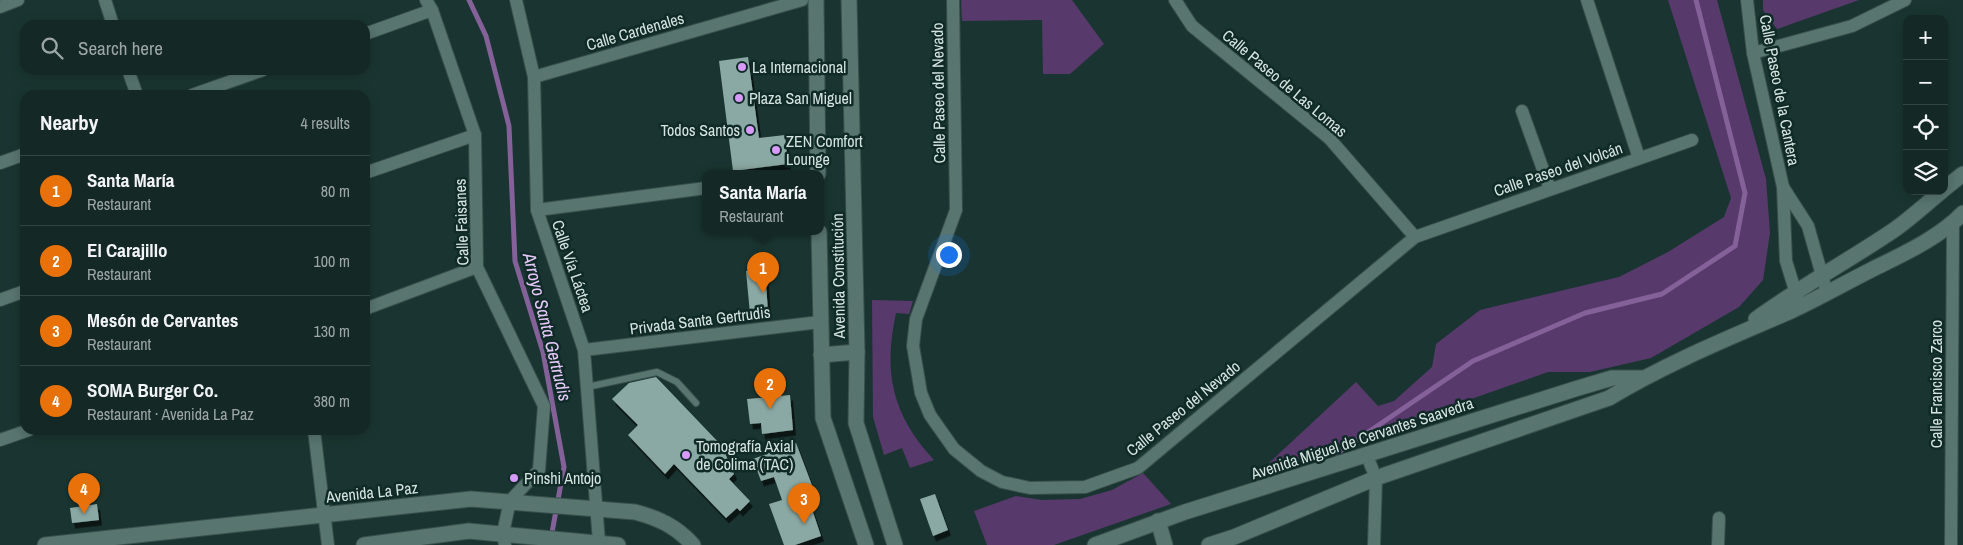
<!DOCTYPE html>
<meta charset="utf-8">
<style>
body{margin:0;font-family:"Archivo Narrow",sans-serif;background:#1d302d;color:#f1f3f6}
.controls{position:absolute;right:15px;top:15px;display:grid;overflow:hidden;border-radius:10px;box-shadow:0 2px 12px #0003}
.controls button{width:45px;height:45px;display:grid;place-items:center;padding:0;border:0;border-bottom:1px solid #334442;background:#142825;color:#f1f3f6;font:25px sans-serif}
.you{position:absolute;left:948px;top:254px;width:18px;height:18px;margin:-12px;border:4px solid #fff;border-radius:50%;background:#1a73e8;box-shadow:0 0 0 8px #1a73e833}
.badge{display:grid;place-items:center;width:32px;height:32px;border-radius:50%;background:#d93025;color:#fff;font-size:16px;font-weight:700}
.pin{position:absolute;translate:-50% -41px;filter:drop-shadow(0 1px 2px #0008)}
.pin::after{content:'';position:absolute;top:26px;width:18px;height:15px;background:inherit;clip-path:polygon(0 0,100% 0,50% 100%)}
.popup{position:absolute;left:702px;top:170px;width:122px;height:65px;box-sizing:border-box;display:grid;place-content:center;border-radius:10px;background:#142825;filter:drop-shadow(0 1px 4px #0005);font-size:16px;white-space:nowrap;color:#9da6a7}
.popup b{font-size:19px;color:#f1f3f6}
.popup::after{content:'';position:absolute;left:50%;top:100%;margin-left:-10px;border:10px solid transparent;border-top-color:#142825}
.list{margin:0;padding:0;list-style:none}
h2{display:flex;justify-content:space-between;align-items:center;height:65px;margin:0;padding:0 20px;font-size:21px}
h2 small{font-size:16px;font-weight:400;color:#9da6a7}
.list li{display:grid;grid-template-columns:32px 1fr auto;gap:15px;align-items:center;box-sizing:border-box;height:70px;padding:0 20px;border-top:1px solid #334442}
.list b{display:block;font-size:19px;white-space:nowrap}
.list p{margin:0;font-size:16px;white-space:nowrap;color:#9da6a7}
.list em{font-size:16px;font-style:normal;color:#9da6a7}
.icon{flex:none;width:28px;height:28px;fill:none;stroke:currentColor;stroke-width:2;stroke-linecap:round;stroke-linejoin:round}
.map{position:relative;flex:none;width:1963px;height:545px;overflow:hidden}
.search{position:absolute;background:#142825;box-shadow:0 2px 12px #0003;left:20px;top:20px;width:350px;height:55px;display:flex;align-items:center;gap:12px;box-sizing:border-box;padding:0 18px;border-radius:15px;color:#9da6a7;font-size:19px}
.panel{position:absolute;background:#142825;box-shadow:0 2px 12px #0003;left:20px;top:90px;width:350px;height:345px;border-radius:15px}
.map>svg:first-child{display:block}
.green{fill:#58396c}
.lines{fill:none;stroke-linecap:round;stroke-linejoin:round}
.stream{stroke:#846299;stroke-width:5}
.building{fill:#8ba9a4;filter:url(#shadow)}
.lane-casing{stroke:#39504d;stroke-width:8}
.street-casing{stroke:#39504d;stroke-width:14}
.secondary-casing{stroke:#39504d;stroke-width:17}
.lane{stroke:#587570;stroke-width:6}
.street{stroke:#587570;stroke-width:12}
.secondary{stroke:#587570;stroke-width:15}
.poi-dot{fill:#d69bfa;stroke:#102b27;stroke-width:2}
.labels{text-anchor:middle;stroke-width:5;stroke-linejoin:round;paint-order:stroke}
.street-label{font-size:16px;fill:#d5e4e1;stroke:#102b27}
.poi-label{font-size:16px;fill:#d5e4e1;stroke:#102b27;text-anchor:start}
.water-label{font-size:18px;font-style:italic;fill:#e6c9fa;stroke:#102b27}
</style>
<div class="map">
<svg width="1963" height="545" viewBox="0 0 1963 545">
<defs>
<filter id="shadow"><feDropShadow dx="3" dy="5.5" stdDeviation="0" flood-color="#0009"/></filter>
</defs>
<rect width="100%" height="100%" fill="#1a3531"/>
<g class="green">
<path d="M961,0H1072L1104,44L1070,74H1043L1042,20L962,21Z"/>
<path d="M1668,0H1717L1766,179L1770,233L1763,280L1739,307L1651,358L1590,372H1548L1257,474L1356,382L1378,406L1394,401L1432,367L1436,344L1480,310L1619,277L1668,252L1724,217L1731,198Z"/>
<path d="M1763,0H1859L1777,29L1763,10Z"/>
<path d="M872,300L913,301L909,314L896,313C883,372 892,415 934,460L910,468L902,448L884,455L873,417Z"/>
<path d="M1143,473L1171,504L1054,545H987L974,511L1016,496L1042,500L1080,499L1112,490Z"/>
</g>
<g class="lines">
<g class="stream">
<path d="M469,0L486,36L509,126L515,261L543,352L564,467L551,538"/>
<path d="M1336,454L1473,361L1585,313L1662,294L1735,246L1745,193L1696,0"/>
</g>
</g>
<g class="building">
<path d="M748,57L759,138L785,135L788,164L733,171L719,61Z"/>
<path d="M765,269L768,312L750,314L746,271Z"/>
<path d="M656,377L722,446L734,474L729,479L750,501L740,511L737,508L726,518L674,464L665,474L628,435L638,425L612,399L629,383Z"/>
<path d="M790,395L793,430L762,434L761,423L750,424L747,399Z"/>
<path d="M796,443L813,488L806,491L821,536L795,545H784L769,504L782,500L774,477L761,481L753,459Z"/>
<path d="M935,494L948,530L933,536L920,499Z"/>
<path d="M97,504L99,520L72,523L70,508Z"/>
</g>
<g class="lines">
<g class="lane-casing">
<path id="lane" d="M587,387L657,372L677,382L696,403"/>
</g>
<g class="street-casing">
<g id="street">
<path d="M105,0L113,25"/>
<path d="M426,0L432,10L475,135L477,267L544,406L539,470L510,501L503,533L505,545"/>
<path d="M516,0L534,77L537,210L584,350L599,542"/>
<path d="M953,0L956,210L916,319L913,346L921,393L930,415L954,449L981,471L1002,482L1030,488L1085,487L1138,468L1415,237L1692,140"/>
<path d="M1175,0L1192,26L1329,138L1415,237"/>
<path d="M1587,0L1639,158"/>
<path d="M1747,0L1753,53L1783,187L1786,261L1798,300"/>
<path d="M0,7L18,0"/>
<path d="M365,34L432,10"/>
<path d="M1753,53L1852,26L1905,0"/>
<path d="M128,70L137,95"/>
<path d="M534,77L802,0"/>
<path d="M192,95L263,70"/>
<path d="M1522,111L1550,189"/>
<path d="M0,163L25,154"/>
<path d="M365,173L475,135"/>
<path d="M1783,187L1808,226L1827,293"/>
<path d="M537,210L706,188"/>
<path d="M0,300L25,291"/>
<path d="M365,309L477,267"/>
<path d="M584,350L820,322"/>
<path d="M314,430L328,545"/>
<path d="M0,440L29,430"/>
<path d="M1367,456L1376,478L1374,545"/>
<path d="M1718,545L1719,518"/>
<path d="M1951,545L1953,224"/>
</g>
</g>
<g class="secondary-casing">
<g id="secondary">
<path d="M816,0L818,174"/>
<path d="M849,0L857,352L856,423L895,545"/>
<path d="M1944,189L1963,174"/>
<path d="M819,232L823,418L866,545"/>
<path d="M1756,319C1800,287 1848,261 1894,230C1911,218 1926,204 1942,191"/>
<path d="M821,355L857,352"/>
<path d="M1158,521L1165,545"/>
<path d="M45,545L471,499L635,512C658,518 676,526 693,545"/>
<path d="M364,545L469,531L618,545"/>
<path d="M1095,545L1185,512L1575,389L1612,378H1641"/>
<path d="M1209,545L1234,537L1376,478L1609,398C1667,363 1729,338 1791,311C1819,298 1845,283 1873,269C1903,254 1939,238 1963,213"/>
</g>
</g>
<use href="#lane" class="lane"/>
<use href="#street" class="street"/>
<use href="#secondary" class="secondary"/>
</g>
<g class="poi-dot">
<circle cx="742" cy="67" r="5"/>
<circle cx="739" cy="98" r="5"/>
<circle cx="750" cy="130" r="5"/>
<circle cx="776" cy="150" r="5"/>
<circle cx="686" cy="455" r="5"/>
<circle cx="514" cy="478" r="5"/>
</g>
<g class="labels">
<g class="street-label">
<text transform="translate(635 31) rotate(-16)" y="6">Calle Cardenales</text>
<text transform="translate(1285 83) rotate(40)" y="6">Calle Paseo de Las Lomas</text>
<text transform="translate(1780 90) rotate(79)" y="6">Calle Paseo de la Cantera</text>
<text transform="translate(938 93) rotate(-91)" y="6">Calle Paseo del Nevado</text>
<text transform="translate(1558 169) rotate(-19)" y="6">Calle Paseo del Volcán</text>
<text transform="translate(461 222) rotate(-92)" y="6">Calle Faisanes</text>
<text transform="translate(573 266) rotate(71)" y="6">Calle Vía Láctea</text>
<text transform="translate(838 276) rotate(-91)" y="6">Avenida Constitución</text>
<text transform="translate(700 320) rotate(-7)" y="6">Privada Santa Gertrudis</text>
<text transform="translate(1936 384) rotate(-90)" y="6">Calle Francisco Zarco</text>
<text transform="translate(1183 408) rotate(-39)" y="6">Calle Paseo del Nevado</text>
<text transform="translate(1362 438) rotate(-18)" y="6">Avenida Miguel de Cervantes Saavedra</text>
<text transform="translate(372 492) rotate(-6)" y="6">Avenida La Paz</text>
</g>
<g class="poi-label">
<text x="752" y="73">La Internacional</text>
<text x="749" y="104">Plaza San Miguel</text>
<text x="740" y="136" text-anchor="end">Todos Santos</text>
<text x="786" y="147">ZEN Comfort<tspan x="786" dy="18">Lounge</tspan></text>
<text x="696" y="452">Tomografía Axial<tspan x="696" dy="18">de Colima (TAC)</tspan></text>
<text x="524" y="484">Pinshi Antojo</text>
</g>
<g class="water-label">
<text transform="translate(547 327) rotate(76)" y="6">Arroyo Santa Gertrudis</text>
</g>
</g>
</svg>
<div class="controls">
<button>+</button>
<button>−</button>
<button><svg class="icon" aria-label="locate" viewBox="0 0 24 24"><circle cx="12" cy="12" r="6"/><path d="M12 2v4M12 18v4M2 12h4M18 12h4"/></svg></button>
<button><svg class="icon" aria-label="layers" viewBox="0 0 24 24"><path d="M12 4l9 5-9 5-9-5zM3 14l9 5 9-5"/></svg></button>
</div>
<div class="you"></div>
<div class="pin badge" style="left:763px;top:293px;background:#e8710a">1</div>
<div class="popup"><b>Santa María</b>Restaurant</div>
<div class="pin badge" style="left:770px;top:409px;background:#e8710a">2</div>
<div class="pin badge" style="left:804px;top:524px;background:#e8710a">3</div>
<div class="pin badge" style="left:84px;top:514px;background:#e8710a">4</div>
<div class="search"><svg class="icon" aria-label="search" viewBox="0 0 24 24"><circle cx="10" cy="10" r="6"/><path d="M15 15l6 6"/></svg>Search here</div>
<section class="panel">
<h2>Nearby<small>4 results</small></h2>
<ul class="list">
<li><span class="badge" style="background:#e8710a">1</span><div><b>Santa María</b><p>Restaurant</p></div><em>80 m</em></li>
<li><span class="badge" style="background:#e8710a">2</span><div><b>El Carajillo</b><p>Restaurant</p></div><em>100 m</em></li>
<li><span class="badge" style="background:#e8710a">3</span><div><b>Mesón de Cervantes</b><p>Restaurant</p></div><em>130 m</em></li>
<li><span class="badge" style="background:#e8710a">4</span><div><b>SOMA Burger Co.</b><p>Restaurant · Avenida La Paz</p></div><em>380 m</em></li>
</ul>
</section>
</div>
